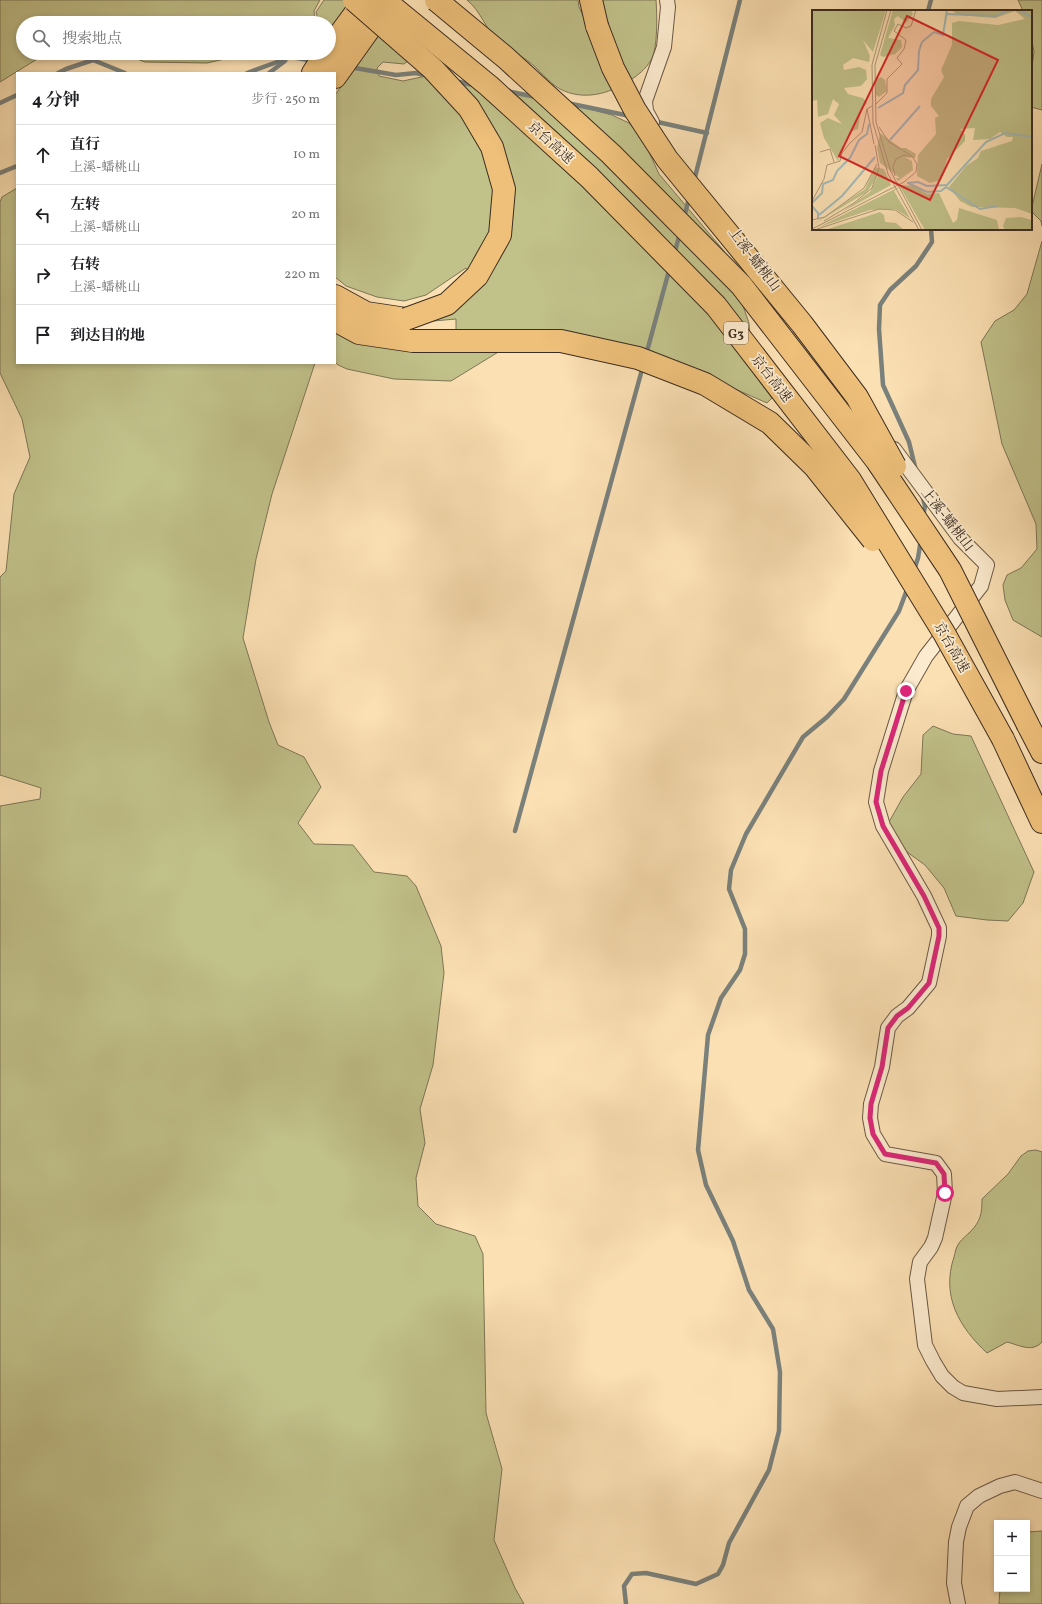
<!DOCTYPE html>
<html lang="zh">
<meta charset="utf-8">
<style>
body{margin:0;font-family:Vollkorn,"Noto Serif SC",serif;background:#f6f6f6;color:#202124}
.controls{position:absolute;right:12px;bottom:12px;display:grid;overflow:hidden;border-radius:0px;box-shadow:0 2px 6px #0003}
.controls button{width:36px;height:36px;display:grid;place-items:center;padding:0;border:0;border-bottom:1px solid #e0e0e0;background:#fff;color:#202124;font:20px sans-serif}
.stop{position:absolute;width:12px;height:12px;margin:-9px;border:3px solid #db2777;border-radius:50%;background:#fff}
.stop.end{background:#db2777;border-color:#fff;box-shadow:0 1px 4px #0008}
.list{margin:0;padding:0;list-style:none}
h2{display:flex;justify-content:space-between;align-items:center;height:52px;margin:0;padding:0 16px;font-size:17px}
h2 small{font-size:13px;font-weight:400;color:#757577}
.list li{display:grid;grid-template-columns:26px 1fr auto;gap:12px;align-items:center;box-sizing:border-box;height:60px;padding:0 16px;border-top:1px solid #e0e0e0}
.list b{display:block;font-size:15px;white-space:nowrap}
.list p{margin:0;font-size:13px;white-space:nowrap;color:#757577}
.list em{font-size:13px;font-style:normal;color:#757577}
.icon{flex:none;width:22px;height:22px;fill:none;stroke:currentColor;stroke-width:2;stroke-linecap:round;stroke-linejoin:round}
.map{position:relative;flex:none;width:1042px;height:1604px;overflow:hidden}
.search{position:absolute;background:#fff;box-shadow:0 2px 6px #0003;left:16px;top:16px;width:320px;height:44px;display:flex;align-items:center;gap:10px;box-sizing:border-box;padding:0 14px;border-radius:22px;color:#757577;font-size:15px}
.panel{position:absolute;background:#fff;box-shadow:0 2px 6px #0003;left:16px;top:72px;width:320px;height:292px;border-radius:0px}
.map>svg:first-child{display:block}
.green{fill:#c1c18a;stroke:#7e7656}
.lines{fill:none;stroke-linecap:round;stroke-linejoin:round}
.stream{stroke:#7a817c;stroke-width:4.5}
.minor-casing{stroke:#6c5946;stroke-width:16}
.motorway-casing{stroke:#3c2c21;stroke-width:24}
.minor{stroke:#fcebce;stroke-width:14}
.motorway{stroke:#eec07a;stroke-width:22}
.motorway-bridge-casing{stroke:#3c2c21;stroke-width:24;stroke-linecap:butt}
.motorway-bridge{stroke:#eec07a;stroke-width:22}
.route{stroke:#db2777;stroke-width:5}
.labels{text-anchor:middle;stroke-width:3.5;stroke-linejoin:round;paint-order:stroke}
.shield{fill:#fcebce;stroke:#766555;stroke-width:1}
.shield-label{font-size:13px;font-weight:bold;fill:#3c2c21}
.street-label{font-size:14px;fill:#3c2c21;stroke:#fcebce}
.inset-river{fill:none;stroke:#a4bab8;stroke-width:2}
.inset-road{fill:none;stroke:#af9879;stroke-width:1}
.view{fill:#d62828;fill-opacity:0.15;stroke:#d62828;stroke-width:2}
.inset-edge{fill:none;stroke:#3c2c21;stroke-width:2}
</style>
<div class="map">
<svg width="1042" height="1604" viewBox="0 0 1042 1604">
<rect width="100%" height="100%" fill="#fbe0b3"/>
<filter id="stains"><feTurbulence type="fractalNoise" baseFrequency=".005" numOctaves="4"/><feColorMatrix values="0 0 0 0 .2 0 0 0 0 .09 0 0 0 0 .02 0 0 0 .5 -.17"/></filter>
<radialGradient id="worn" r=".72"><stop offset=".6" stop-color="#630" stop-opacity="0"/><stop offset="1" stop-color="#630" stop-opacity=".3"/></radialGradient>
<g class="green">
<path d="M0,0H320L314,11L315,23H23V53H47L0,82Z"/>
<path d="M324,0H353L333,28H329V23H319L316,12Z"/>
<path d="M467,0H578L579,7L586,22L602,0H656C657,14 658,49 651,60C646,69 637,76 629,81C609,94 583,101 560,89C548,82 539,69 528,61C519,54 507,51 499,43C486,30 481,11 467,0Z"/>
<path d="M1018,0H1042V110L1031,107V74L1034,52L1031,36V11H1023Z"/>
<path d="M378,35L408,61L404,64L383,62L377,68L379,76L403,81L426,76L473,84L593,110L612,115L629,123L643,139L659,174L724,251L749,323L752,364L760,382L772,398L767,403L710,378L560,347L500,351L451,381L394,379L347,369L338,365L335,362V330L456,347V319L422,322L478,284L466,268L426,295L404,301L377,297L346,286L335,277V95Z"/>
<path d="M121,53H251L207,63L145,62Z"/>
<path d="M1042,164V226L1041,221L1031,211Z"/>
<path d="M17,188V363H315L272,494L256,559L243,638L269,722L278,745L304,757L321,787L298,823L314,844L353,845L374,872L407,876L416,886L441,946L444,973L433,1065L420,1109L425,1143L416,1178L418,1206L436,1224L475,1236L483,1254L486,1413L502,1469L494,1540L515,1588L524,1604H0V806L40,799L41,788L0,775V577L6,571L14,494L30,457L22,419L0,373V202L2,197Z"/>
<path d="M1042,241V637L1013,620L1005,600L1003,585L1007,575L1021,568L1037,549L1036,524L1002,444L981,342L995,321L1014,310L1027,294Z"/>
<path d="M933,726L953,734L971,736L1034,872L1023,903L1008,921L987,920L956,916L944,888L925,865L900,847L889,822L903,797L921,774L923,735Z"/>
<path d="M1036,1150L1042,1152V1342C1032,1353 1019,1345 1007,1342L987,1353C959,1327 941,1296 954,1257C955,1253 956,1247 959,1243C962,1239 967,1235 970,1232C981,1221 982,1213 982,1199L1008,1174L1021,1156L1028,1151Z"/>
<path d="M1042,1531V1604H999L1000,1589H1027V1532Z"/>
</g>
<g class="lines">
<g class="stream">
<path d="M928,11L931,0"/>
<path d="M349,67L396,75L416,73L428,76"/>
<path d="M58,73L66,69L93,60L125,73"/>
<path d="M247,73L291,57L314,61"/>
<path d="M269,73L285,61"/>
<path d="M455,81L473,85"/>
<path d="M506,91L536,97"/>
<path d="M0,103L17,95"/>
<path d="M567,103L630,116"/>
<path d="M653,121L707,133"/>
<path d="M0,173L17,166"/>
<path d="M694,181L740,0"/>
<path d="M684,218L689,198"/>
<path d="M674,255L680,233"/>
<path d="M646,355L670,267"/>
<path d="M916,471L909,442L883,385L879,329L880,305L890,290L916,266L932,242L931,229"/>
<path d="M922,495L925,506L923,517"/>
<path d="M914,570L918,558L921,539"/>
<path d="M515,831L643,366"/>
<path d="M626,1604L624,1586L632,1574L646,1573L696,1584L718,1574L723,1565L729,1543L769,1470L779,1431L780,1372L773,1329L749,1290L733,1241L706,1185L698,1150L708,1035L721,998L740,970L745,954V929L729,889L731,870L746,834L803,737L827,717L844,699L899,611L908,587"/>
</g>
<g class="minor-casing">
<g id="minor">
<path d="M652,122L646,111L645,101L664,47L668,7L667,0"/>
<path d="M894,449L960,538L987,565L981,586L926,656L906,691L881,771L876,802L883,826L924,896L939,928V936L929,983L908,1008L897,1016L888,1028L882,1067L871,1104L870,1118L873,1134L885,1154L936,1163L944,1174L945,1193L935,1238L931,1247L920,1262L917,1279L925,1345L933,1361L942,1376L953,1387L963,1393L997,1399L1042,1397"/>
<path d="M958,1604L954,1583L956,1542L959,1527L967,1506L979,1496L1000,1486L1015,1482L1042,1491"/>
</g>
</g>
<g class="motorway-casing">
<g id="motorway">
<path d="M591,0L597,26"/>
<path d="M329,49L365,0"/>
<path d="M313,73L326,53"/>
<path d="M335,77L387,4"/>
<path d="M335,296L366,313L406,319"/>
<path d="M335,320L359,333L413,341"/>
<path d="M1028,725L1042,752"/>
<path d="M1003,739L1042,822"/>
</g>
</g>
<use href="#minor" class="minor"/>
<use href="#motorway" class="motorway"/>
<g class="motorway-bridge-casing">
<g id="motorway-bridge">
<path d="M354,0L433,69L469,108L492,147L504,189L500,235L477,276L447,304L406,319"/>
<path d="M382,0L395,9L489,86L589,177L716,306L850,480L944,633L1003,739"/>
<path d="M436,0L506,58L611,154L741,285L877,461L950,570L1028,725"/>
<path d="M597,26L613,68L635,110L667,159L802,324L857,397L895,466"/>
<path d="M413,341H561L638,358L705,384L770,423L815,467L873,540"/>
</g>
</g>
<use href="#motorway-bridge" class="motorway-bridge"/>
</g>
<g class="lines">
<path class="route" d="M906,691L881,771L876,802L883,826L924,896L939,928V936L929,983L908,1008L897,1016L888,1028L882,1067L871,1104L870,1118L873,1134L885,1154L936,1163L944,1174L945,1193"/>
</g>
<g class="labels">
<rect class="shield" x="724" y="322" width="24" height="22" rx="3"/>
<g class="shield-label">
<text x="736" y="338">G3</text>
</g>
<g class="street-label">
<text transform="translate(551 142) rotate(42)" y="5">京台高速</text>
<text transform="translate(755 259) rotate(53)" y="5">上溪-蟠桃山</text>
<text transform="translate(772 378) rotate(52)" y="5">京台高速</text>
<text transform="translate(948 519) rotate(52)" y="5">上溪-蟠桃山</text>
<text transform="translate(952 647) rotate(60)" y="5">京台高速</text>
</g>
</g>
<g transform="translate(812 10)">
<rect width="220" height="220" fill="#fbe0b3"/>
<path d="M0,0H74L61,42L51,30L58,46L57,52L41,48L31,55L32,60L47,57L54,60L55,69L49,76L32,78L36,84L51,88L55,93L49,100L46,119L40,121L31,135L32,138L26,151L12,128L8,113L16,108L30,114L22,105L27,94L21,89L16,104L6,107L5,90L0,91ZM81,0H99L101,4L94,13L86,6L82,9L83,15L76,28L89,30L90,37L83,44L71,47L68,45ZM139,0H220V204L203,198L160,197L148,191L137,177L154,156L166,148L169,141L200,131L201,127H195L188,122L178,129L161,130L163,118L148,119L153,125V131L135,149L129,170L118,173L105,166L106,145L124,124L123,108L127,106L119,96V89L132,67L129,60L140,35V13L147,11L186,15L213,9L203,1L183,8L147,5ZM69,67L73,70L75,81L67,87L64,85V70ZM68,123L89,138H94L104,144L103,148L93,147L100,151L101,160L86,171L84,168H88L68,153L65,138ZM63,157L72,159L79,175L30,202L58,182L67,164L55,182L0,215L53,179ZM91,175L102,176L115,184L127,183L141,213L145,210L147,198L185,210L187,220H113L88,177L82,181L98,208L83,199L58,200L7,217ZM68,202L72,205L73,212L84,213L92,220H13ZM209,207L220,210V220H193L191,216L194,208Z" fill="#c1c18a"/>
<path class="inset-river" d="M206,0L220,7M135,4L184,6L197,0M66,98L91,83L93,75L106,60L107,41L110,32L122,22L131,25L135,0M78,130L108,96M95,173L106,172L115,176L135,175L174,132L193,123L220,127M96,173L115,182L129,181L134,177L168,199L185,196M0,193L10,183L11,174L21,170L25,161L38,148L47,130L55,124L57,114M0,196L6,203V209M7,205L30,186L63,147"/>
<path class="inset-road" d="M75,0L60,55L61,113L76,164L107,220M79,0L63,55L64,112L79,162L110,220M64,94L75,83V69L90,54L85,48L92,39L94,30L82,21L86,14L94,18L99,16L104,0M60,96L55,99L62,134M8,142L18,139L22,152M83,166L81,157L84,149L92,145L98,147M0,191L12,169L15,155L28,151L30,143L38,133L50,122L55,99M0,210L13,207L52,178L65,154M12,211L42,193L60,178L67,158L63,135M0,219L92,172L104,162L105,154L100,146L77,132L67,117M5,219L67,199L83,200L101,212"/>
<path class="view" d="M95,6L186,50L118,190L27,146Z"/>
<rect width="220" height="220" class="inset-edge"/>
</g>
<rect width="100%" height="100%" filter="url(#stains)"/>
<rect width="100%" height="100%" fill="url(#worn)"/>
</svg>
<div class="controls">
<button>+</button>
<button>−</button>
</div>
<div class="stop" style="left:945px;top:1193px"></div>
<div class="stop end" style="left:906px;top:691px"></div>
<div class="search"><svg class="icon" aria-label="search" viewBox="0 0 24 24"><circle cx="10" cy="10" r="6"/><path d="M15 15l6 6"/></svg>搜索地点</div>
<section class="panel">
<h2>4 分钟<small>步行 · 250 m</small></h2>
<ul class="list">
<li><svg class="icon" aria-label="ahead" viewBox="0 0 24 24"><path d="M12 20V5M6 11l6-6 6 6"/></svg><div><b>直行</b><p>上溪-蟠桃山</p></div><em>10 m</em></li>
<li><svg class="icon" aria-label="left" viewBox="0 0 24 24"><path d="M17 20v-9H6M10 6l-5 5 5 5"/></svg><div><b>左转</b><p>上溪-蟠桃山</p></div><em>20 m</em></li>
<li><svg class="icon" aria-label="right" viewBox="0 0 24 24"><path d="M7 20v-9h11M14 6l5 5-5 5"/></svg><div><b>右转</b><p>上溪-蟠桃山</p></div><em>220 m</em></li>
<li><svg class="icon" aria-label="arrive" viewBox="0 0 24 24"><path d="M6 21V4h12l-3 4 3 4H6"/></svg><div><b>到达目的地</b></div></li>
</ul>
</section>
</div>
